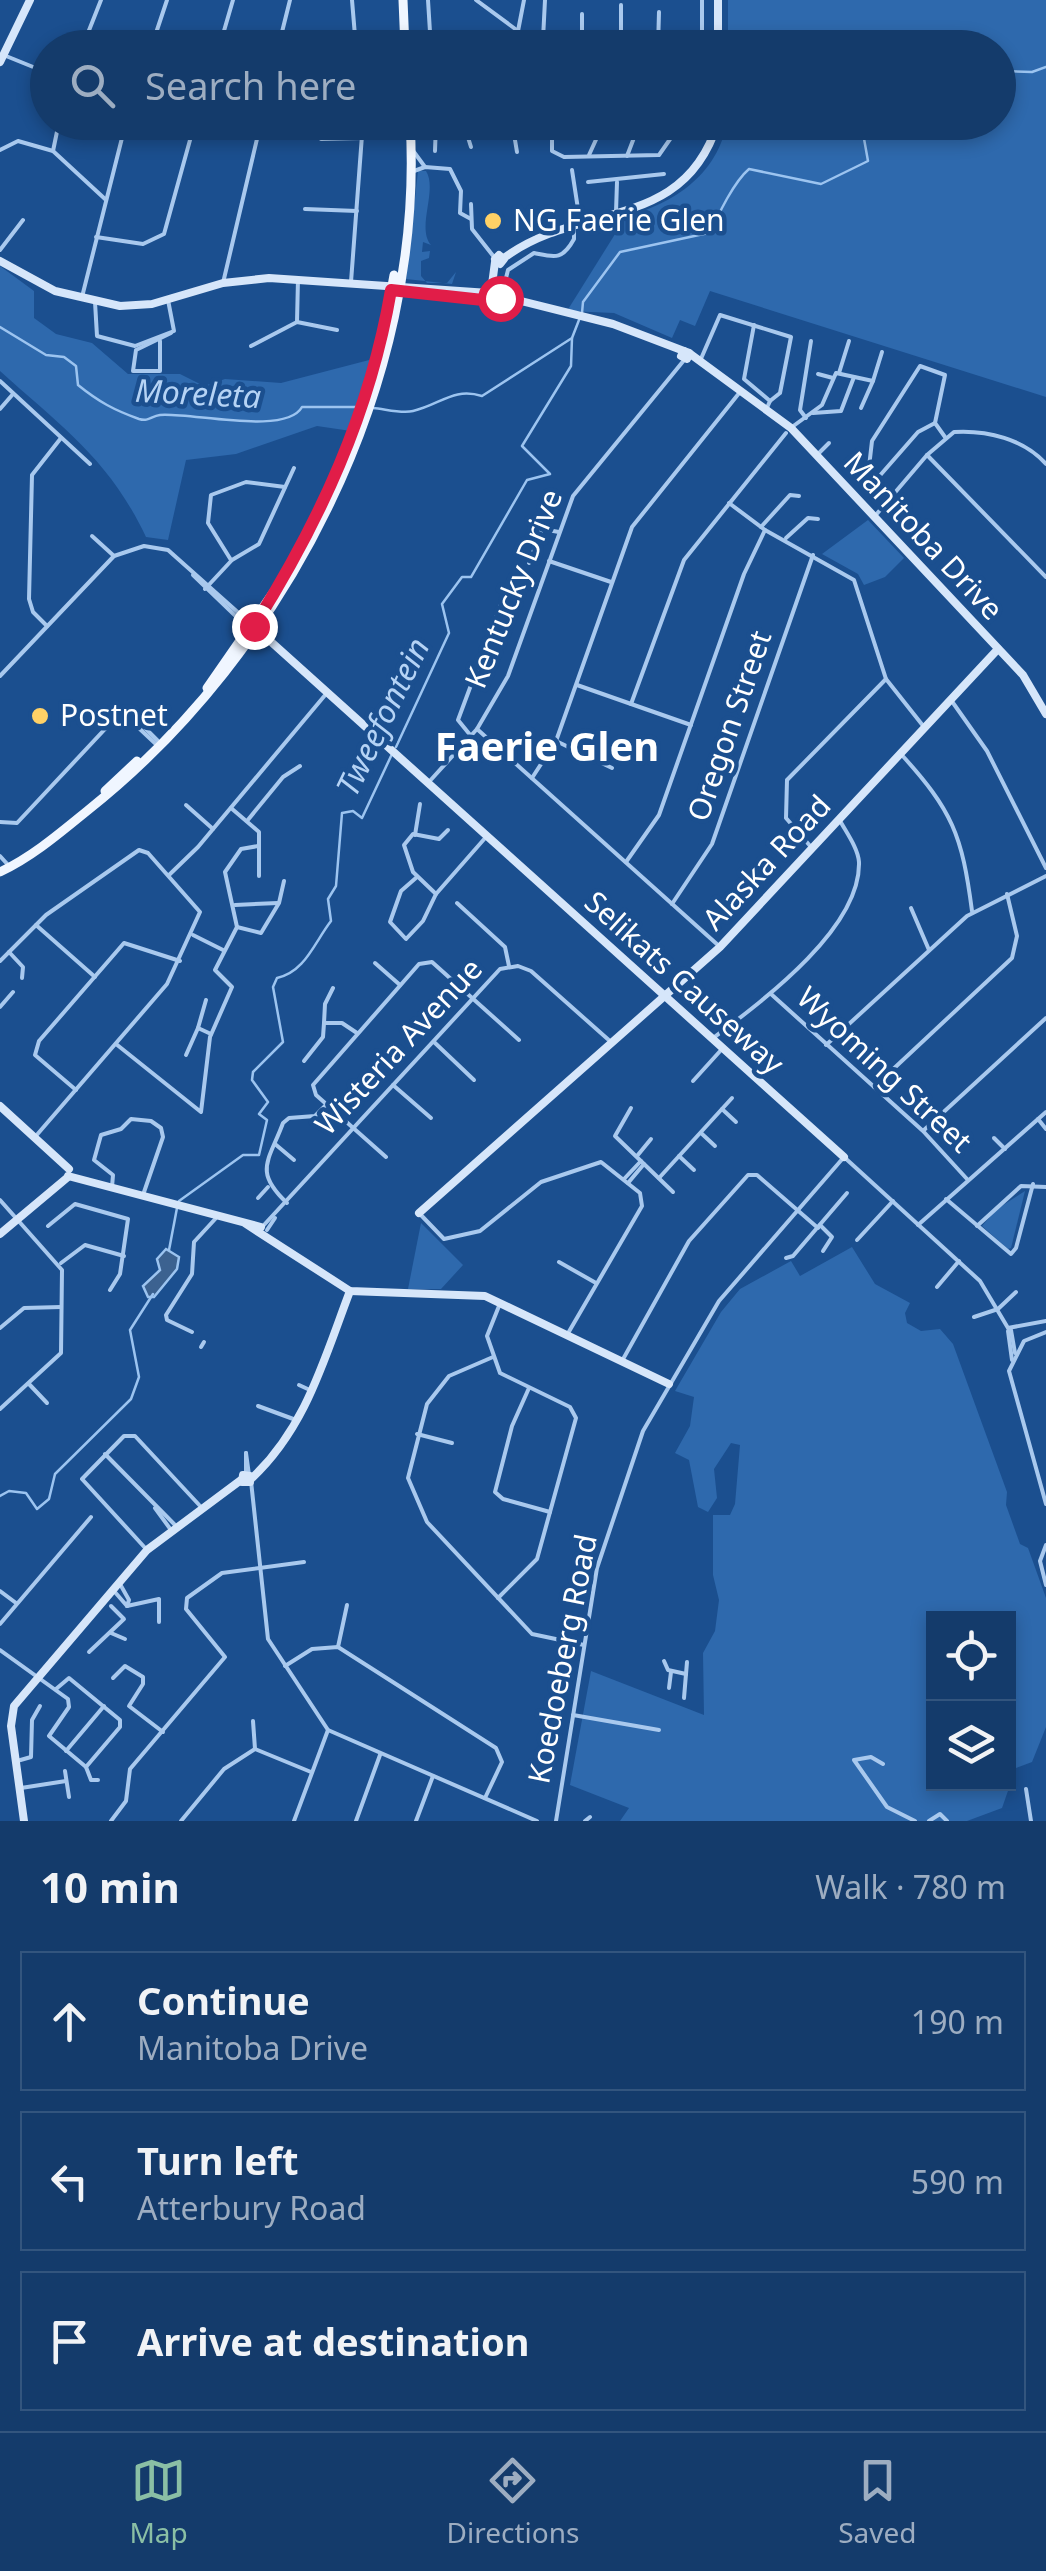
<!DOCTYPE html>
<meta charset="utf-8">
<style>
body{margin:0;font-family:"Noto Sans",sans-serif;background:#1d4271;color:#f1f3f6}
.controls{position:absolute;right:30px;bottom:30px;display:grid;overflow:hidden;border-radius:0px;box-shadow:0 5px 15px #0003}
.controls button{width:90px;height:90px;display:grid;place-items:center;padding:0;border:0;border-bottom:2px solid #33557e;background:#143b6b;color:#f1f3f6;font:50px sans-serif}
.stop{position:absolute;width:30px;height:30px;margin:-22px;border:8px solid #e11d48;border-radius:50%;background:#fff}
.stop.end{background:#e11d48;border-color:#fff;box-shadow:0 2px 10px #0008}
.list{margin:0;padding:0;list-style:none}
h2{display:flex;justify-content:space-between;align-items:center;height:130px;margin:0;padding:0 40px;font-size:42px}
h2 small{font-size:32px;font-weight:400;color:#9dadc1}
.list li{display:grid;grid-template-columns:65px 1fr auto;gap:30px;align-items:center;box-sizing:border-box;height:140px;margin:0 20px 20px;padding:0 20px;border:2px solid #33557e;border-radius:0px}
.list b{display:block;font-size:38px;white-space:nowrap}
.list p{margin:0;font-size:32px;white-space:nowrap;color:#9dadc1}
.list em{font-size:32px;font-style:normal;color:#9dadc1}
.icon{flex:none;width:55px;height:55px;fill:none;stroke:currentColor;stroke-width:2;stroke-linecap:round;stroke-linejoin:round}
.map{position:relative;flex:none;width:1046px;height:1821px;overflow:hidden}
.search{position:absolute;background:#143b6b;box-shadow:0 5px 15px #0003;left:30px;right:30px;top:30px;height:110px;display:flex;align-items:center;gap:25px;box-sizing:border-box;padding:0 35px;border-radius:55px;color:#9dadc1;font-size:38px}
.sheet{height:610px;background:#143b6b}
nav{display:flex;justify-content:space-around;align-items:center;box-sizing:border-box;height:140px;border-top:2px solid #33557e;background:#143b6b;font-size:28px;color:#9dadc1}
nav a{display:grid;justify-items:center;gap:5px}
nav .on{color:#8abfa5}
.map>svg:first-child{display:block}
.green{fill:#2e69ad;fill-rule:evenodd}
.water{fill:#3c6290;stroke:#9cc4f0;stroke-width:2.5}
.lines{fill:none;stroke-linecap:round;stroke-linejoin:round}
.stream{stroke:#9cc4f0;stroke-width:2.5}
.street{stroke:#a9c9ee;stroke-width:4}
.secondary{stroke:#d6e6fa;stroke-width:8}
.primary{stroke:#f0f6ff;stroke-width:9}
.route{stroke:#e11d48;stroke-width:12}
.poi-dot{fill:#ffd166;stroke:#1b4f8f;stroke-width:4}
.labels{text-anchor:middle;stroke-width:9;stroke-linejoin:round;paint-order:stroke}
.poi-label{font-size:30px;fill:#fff;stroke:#1b4f8f;text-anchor:start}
.street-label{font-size:30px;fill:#fff;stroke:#1b4f8f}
.water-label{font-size:32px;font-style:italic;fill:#b5d3f5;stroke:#1b4f8f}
.district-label{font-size:40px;font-weight:bold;fill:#fff;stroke:#1b4f8f}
</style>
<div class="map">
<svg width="1046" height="1821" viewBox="0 0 1046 1821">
<rect width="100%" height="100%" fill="#1b4f8f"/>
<g class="green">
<path d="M728,0H1046V397L710,291L695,326L680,320L672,338L614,313L567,311L617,231L612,221C665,207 715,182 727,123L998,122V48L728,47Z"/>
<path d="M418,171H426C438,190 416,228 431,245L423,242L422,252L430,251L429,258L421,261V276L427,283H447L456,272L452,284L406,279Z"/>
<path d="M0,266L34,291V318L56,334L92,343L128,374H180L204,386L225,379L281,383L373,359L351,431L317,426L236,454L186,460L168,540L146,537C109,459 62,427 0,371Z"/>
<path d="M868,520L904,558L885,577L864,585L858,574L822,554Z"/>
<path d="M1025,1191L1011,1248L1008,1249L982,1226L997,1209Z"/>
<path d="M421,1223L463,1265L441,1289H408Z"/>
<path d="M852,1247L875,1284L910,1303L905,1313L907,1323L921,1331L940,1329L953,1344L1007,1492L1006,1505L1020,1544L1028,1548L1046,1598V1727L1032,1762L1016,1768L1002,1808L967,1821H620L629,1808L570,1785L591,1671L704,1715L703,1653L715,1631L719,1600L713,1575V1515H730L735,1504L740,1445L731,1443L714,1469L717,1498L708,1512L698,1507L689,1460L675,1453L690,1426L694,1397L675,1391L721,1312L740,1289L791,1261L800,1276ZM934,1619H1008V1784H934Z"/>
</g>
<path class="water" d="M166,1249L179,1257L177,1269L154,1297H148L143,1286L160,1270L157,1259Z"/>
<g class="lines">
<g class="stream">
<path d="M998,71L1032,72L1046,67"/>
<path d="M582,313L583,302L620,252L713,232C716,215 736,180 749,169L821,184L868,161L861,122"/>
<path d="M0,327L46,355L64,357L76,366L78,385C99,402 114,410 139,419C149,422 151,416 160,415C190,412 286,436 302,407H365"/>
<path d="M373,408C385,409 402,414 413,411C440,405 453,387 482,396L572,338L579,320"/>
<path d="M396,747L449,633L442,604L462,577H471L527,480L550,474L522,446L571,366L572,338"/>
<path d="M179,1201L243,1155H259L267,1120L259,1114L268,1102L252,1080L253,1072L283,1042L273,987L277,978C305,972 314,943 331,921L328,899L336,886L342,813L353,811L362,818L392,754"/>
<path d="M169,1250L177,1208"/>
<path d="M0,1496L9,1491L26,1493L37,1509L49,1499L55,1474L131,1399L139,1377L130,1330L153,1294"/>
</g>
<g class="street">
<path d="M352,0L356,48"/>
<path d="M428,0L431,48"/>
<path d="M476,0L518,31L521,48"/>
<path d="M545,0L543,39L547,44L675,48"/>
<path d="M702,0V41"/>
<path d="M621,5V45"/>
<path d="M518,31L524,0"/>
<path d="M430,41L449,48"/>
<path d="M582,44V14"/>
<path d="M658,47L659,12"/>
<path d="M82,48L101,0"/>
<path d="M151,48L167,0"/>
<path d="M219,48L233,0"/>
<path d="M278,48L290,0"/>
<path d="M694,48L716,38"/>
<path d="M6,56L48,73"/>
<path d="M449,122L468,132L481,122"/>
<path d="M512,122L517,152"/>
<path d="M547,122L552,130V151L564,157L659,155L682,122"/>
<path d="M552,130L566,122"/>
<path d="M466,131L471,147"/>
<path d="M321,139L363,138"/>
<path d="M0,150L18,141L53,151L105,199"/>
<path d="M53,151L59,122"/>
<path d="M435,151L436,122"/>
<path d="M414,152L425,167"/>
<path d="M589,155L604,122"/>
<path d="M627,156L640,122"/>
<path d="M572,170L580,222"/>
<path d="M414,171L425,167L450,169L461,191L460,213L471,219"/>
<path d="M588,182L664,174"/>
<path d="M471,204L472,229L494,257"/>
<path d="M305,209L357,211"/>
<path d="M616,212L617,182"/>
<path d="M96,237L143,244L164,234L195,122"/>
<path d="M0,250L23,220"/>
<path d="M351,282L363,122"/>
<path d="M505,282L508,270L534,253C554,257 562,261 574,239V229"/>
<path d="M223,283L261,122"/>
<path d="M82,297L126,122"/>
<path d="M95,302L97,336L135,346L174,331L168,300"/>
<path d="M297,322L298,279"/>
<path d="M754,325L744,379L770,401L766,410"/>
<path d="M160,341V371H133L136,350L171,333"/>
<path d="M251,346L297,322L337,330"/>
<path d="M700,361L720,315L791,337L780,393L770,401"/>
<path d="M839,373L849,341"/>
<path d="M818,374L833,378"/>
<path d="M0,381L90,464"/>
<path d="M861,408L873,381"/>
<path d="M0,409L13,394"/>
<path d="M813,413L841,411L854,377"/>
<path d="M806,418L800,410L811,341"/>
<path d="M792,427L822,405L836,373L873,381L882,352"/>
<path d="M927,455L1046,577"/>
<path d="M816,456L829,443"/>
<path d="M876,480L918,432L935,423"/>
<path d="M891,497L869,467L872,441L920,366L945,375L935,423L945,437"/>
<path d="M729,503L765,530L854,580L886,679L924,727"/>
<path d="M875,516L927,455L954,432C987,430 1024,439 1046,464"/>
<path d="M761,527L790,495L799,496"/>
<path d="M92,536L114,556"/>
<path d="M786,538L808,518L818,519"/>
<path d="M231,560L208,523L211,495L246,482L285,487"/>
<path d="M549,561L611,582"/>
<path d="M529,563L542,529L559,532"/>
<path d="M193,575L247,627"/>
<path d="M205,589L232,560L259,544L294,468"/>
<path d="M47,626L33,612L29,599L32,475L61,438"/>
<path d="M0,676L114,556L144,546L168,550L251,624"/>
<path d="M577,685L691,725"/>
<path d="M951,700L987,751L1046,868"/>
<path d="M631,704L684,560L786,433"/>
<path d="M123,707L129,711L126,716L120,714Z"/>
<path d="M129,712L161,744"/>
<path d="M126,716L159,747"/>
<path d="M477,729L719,946"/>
<path d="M471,736L458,720L509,583"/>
<path d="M556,741L612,768"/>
<path d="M900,753C953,811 962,835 972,911"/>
<path d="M532,778L556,741L632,527L740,392"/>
<path d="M428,783L477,729L508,676L573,496L685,359"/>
<path d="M186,805L213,829"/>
<path d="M231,808L259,832V876"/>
<path d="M247,821L283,777L300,766"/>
<path d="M0,822L17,823L120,713"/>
<path d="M415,835L420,804"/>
<path d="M811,847L786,818L787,780L886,679"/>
<path d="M0,856L10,867"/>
<path d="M626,862L659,815L744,574L765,530"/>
<path d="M169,875L198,847L326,694"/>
<path d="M417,877L401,891L390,922L406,939L423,921L436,894L486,837"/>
<path d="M436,894L413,872L404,845L413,834L439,839L448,830"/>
<path d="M457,903L505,947L509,966"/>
<path d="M672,904L712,844L813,555"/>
<path d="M235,905L278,903"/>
<path d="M911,908L929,950"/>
<path d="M36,925L95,977"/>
<path d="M237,927L261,933L279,903L284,881"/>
<path d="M193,935L223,950"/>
<path d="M9,952L23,967L22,978"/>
<path d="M0,961L46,915L139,850L148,853L200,912L167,984L35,1137"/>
<path d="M375,963L400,985"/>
<path d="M771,994L923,1131L967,1179"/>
<path d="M0,1007L13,992"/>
<path d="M324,1023L325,1004L333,988"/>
<path d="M198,1028L206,1000"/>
<path d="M712,1039C761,1002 861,929 859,862C858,848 846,832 839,819"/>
<path d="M434,1042L474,1080"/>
<path d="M116,1044L201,1112L210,1037L232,987L215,970L237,927L225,872L241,849L258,846"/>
<path d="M826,1045L967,916L1046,876"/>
<path d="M186,1055L198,1028L211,1034"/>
<path d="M304,1061L323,1037L324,1023H342L357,1033"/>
<path d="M693,1081L722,1049"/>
<path d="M393,1085L431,1118"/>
<path d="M874,1087L1012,958L1017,936L1007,894"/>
<path d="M76,1090L35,1055L39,1041L124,943L180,961"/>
<path d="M631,1108L615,1136L673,1192"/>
<path d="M722,1109L736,1122"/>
<path d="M1038,1119L1046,1129"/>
<path d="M924,1130L1046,1018"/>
<path d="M701,1133L715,1146"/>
<path d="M994,1138L1005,1149"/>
<path d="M275,1144L294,1160"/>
<path d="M637,1156L651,1139"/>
<path d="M679,1156L694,1170"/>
<path d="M386,1157L316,1095L313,1085L419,964L432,962L519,1040"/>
<path d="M659,1178L732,1098"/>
<path d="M624,1179L641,1161"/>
<path d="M628,1183L644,1164"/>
<path d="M112,1187L113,1175L94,1160L101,1135L121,1129L131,1119L151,1121L161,1128L163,1137L143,1195"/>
<path d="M258,1198L268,1187"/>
<path d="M946,1199L1011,1254L1016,1248L1033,1184"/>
<path d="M0,1200L62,1270L61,1353L0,1409"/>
<path d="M287,1203C253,1171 269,1161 283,1123L289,1118L315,1116L327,1104"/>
<path d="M419,1213L444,1239L480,1231L541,1182L601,1162L640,1193L642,1206L567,1335"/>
<path d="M820,1225L832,1237L823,1251"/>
<path d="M918,1225L1046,1112"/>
<path d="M48,1226L75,1204L128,1219L120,1274L110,1290"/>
<path d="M263,1226L500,969L518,966L531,971L611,1042"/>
<path d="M977,1226L1021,1186L1046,1187"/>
<path d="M267,1230L275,1218"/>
<path d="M857,1240L893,1201"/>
<path d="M786,1258L793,1256L847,1193"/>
<path d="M559,1262L596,1283"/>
<path d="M61,1263L85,1245L124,1256"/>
<path d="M937,1287L959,1261"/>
<path d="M974,1317L998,1309L1016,1292"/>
<path d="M0,1328L24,1308L61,1307"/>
<path d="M1011,1330L1015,1353"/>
<path d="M1008,1331L1012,1360"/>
<path d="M192,1332L167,1320L166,1315L192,1274L194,1242L217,1217"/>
<path d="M1046,1332L1024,1341L1009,1371L1046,1504"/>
<path d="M201,1347L204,1342"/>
<path d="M493,1357L449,1376L427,1404L408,1478L427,1522L532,1634L584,1645"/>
<path d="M622,1361L689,1241L748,1175H757L818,1228"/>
<path d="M29,1384L47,1403"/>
<path d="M299,1385L312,1391"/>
<path d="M529,1388L512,1426L495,1492L503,1499L550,1512"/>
<path d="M258,1406L296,1420"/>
<path d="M417,1434L452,1443"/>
<path d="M246,1453L249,1475"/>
<path d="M105,1454L175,1525"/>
<path d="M246,1473V1453"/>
<path d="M251,1481L268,1639L328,1730L537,1821"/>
<path d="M155,1508L171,1530"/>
<path d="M1046,1545L1040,1561L1046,1585"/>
<path d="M147,1550L82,1479L124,1436H135L202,1508"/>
<path d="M120,1584L129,1600L127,1606"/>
<path d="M0,1591L16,1603"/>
<path d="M114,1591L127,1606"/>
<path d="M498,1598L537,1559L576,1418L570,1407L500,1373L487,1336L499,1306"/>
<path d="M127,1606L159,1599V1622"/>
<path d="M0,1624L91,1517"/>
<path d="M111,1633L125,1639"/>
<path d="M338,1647L347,1605"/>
<path d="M0,1650L68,1699L69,1707L49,1736L86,1767L91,1780H98"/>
<path d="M89,1652L124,1619L111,1606"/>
<path d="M664,1661L668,1670L686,1674"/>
<path d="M285,1666L312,1649L338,1647L496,1748L502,1762L485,1798"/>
<path d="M113,1678L125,1666L143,1677V1684L129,1706L163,1732"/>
<path d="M669,1688L671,1672"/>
<path d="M56,1689L69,1678L120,1720V1727L86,1767"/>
<path d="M684,1698L687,1662"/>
<path d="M573,1715L659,1730"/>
<path d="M253,1721L255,1749"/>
<path d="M66,1751L104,1706"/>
<path d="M17,1761L31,1757L32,1720L40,1706"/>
<path d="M883,1764L871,1757L854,1760L887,1807L915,1821"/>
<path d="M65,1771L69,1797"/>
<path d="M21,1788L66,1781"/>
<path d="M1026,1789L1031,1821"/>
<path d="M111,1821L126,1801L130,1769L225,1657L186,1609L187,1598L222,1573L304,1562"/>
<path d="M181,1821L224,1769L255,1749L311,1772"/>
<path d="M294,1821L328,1730"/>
<path d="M356,1821L380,1755"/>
<path d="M416,1821L433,1776"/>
<path d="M556,1821L597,1568L643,1431L719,1301L844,1157L980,1281L1008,1328L1046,1321"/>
<path d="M585,1821L590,1817"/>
<path d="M929,1821L940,1814L947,1821"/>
</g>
<g class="secondary">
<path d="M718,0V48"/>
<path d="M0,62L30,0"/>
<path d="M499,255L504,259L500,264L495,259Z"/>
<path d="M504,258C580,201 684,233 718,122"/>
<path d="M0,261L55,291L120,306L152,304L223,283L269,278L489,293"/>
<path d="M422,292L490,300"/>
<path d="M491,292L495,262"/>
<path d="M497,295L613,324L684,351"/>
<path d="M684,351L689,353L687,359L681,356Z"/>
<path d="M689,353L791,428L1023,675L1046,714"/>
<path d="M259,631L844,1157"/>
<path d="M0,1106L69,1169"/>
<path d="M68,1176L261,1227"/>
<path d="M419,1213L720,947L998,649"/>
<path d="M246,1224L350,1291L485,1296L669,1384"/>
<path d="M0,1234L68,1177"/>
<path d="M243,1475L250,1476V1482H242Z"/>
<path d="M251,1479C306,1428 324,1359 350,1291"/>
<path d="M24,1821L11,1726L14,1706L147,1550L241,1480"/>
</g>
<g class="primary">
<path d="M403,0L405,48"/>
<path d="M387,313L394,275"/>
<path d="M207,688L286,574"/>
<path d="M105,791L137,761"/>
<path d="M0,872C32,857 60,833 87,811C287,653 426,381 410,122"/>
</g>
</g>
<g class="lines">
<path class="route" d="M254,626C320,521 370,413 391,290L492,301L497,295L500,298"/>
</g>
<g class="poi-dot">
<circle cx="493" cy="221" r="10"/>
<circle cx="40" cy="716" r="10"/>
</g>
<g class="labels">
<g class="poi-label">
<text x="513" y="231">NG Faerie Glen</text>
<text x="60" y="726">Postnet</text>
</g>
<g class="street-label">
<text transform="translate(923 536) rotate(47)" y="10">Manitoba Drive</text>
<text transform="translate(514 589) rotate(-68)" y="10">Kentucky Drive</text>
<text transform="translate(730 726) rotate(-71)" y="10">Oregon Street</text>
<text transform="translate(767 863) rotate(-47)" y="10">Alaska Road</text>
<text transform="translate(684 983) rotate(42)" y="10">Selikats Causeway</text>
<text transform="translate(399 1047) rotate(-47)" y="10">Wisteria Avenue</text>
<text transform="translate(884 1070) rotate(43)" y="10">Wyoming Street</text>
<text transform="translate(563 1659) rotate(-79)" y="10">Koedoeberg Road</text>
</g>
<g class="water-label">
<text transform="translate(198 394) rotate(3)" y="11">Moreleta</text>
<text transform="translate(383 717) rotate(-64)" y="11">Tweefontein</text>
</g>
<g class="district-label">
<text x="547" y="761">Faerie Glen</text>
</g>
</g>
</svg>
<div class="controls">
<button><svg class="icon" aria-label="locate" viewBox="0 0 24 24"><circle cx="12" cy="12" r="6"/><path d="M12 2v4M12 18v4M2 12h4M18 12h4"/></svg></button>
<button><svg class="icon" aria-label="layers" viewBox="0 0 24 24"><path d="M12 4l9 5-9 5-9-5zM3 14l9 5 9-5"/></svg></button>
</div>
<div class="stop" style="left:500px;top:298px"></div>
<div class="stop end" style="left:254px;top:626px"></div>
<div class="search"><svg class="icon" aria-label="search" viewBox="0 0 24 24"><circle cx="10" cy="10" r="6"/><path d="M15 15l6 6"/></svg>Search here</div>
</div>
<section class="sheet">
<h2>10 min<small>Walk · 780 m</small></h2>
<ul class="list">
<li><svg class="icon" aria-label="ahead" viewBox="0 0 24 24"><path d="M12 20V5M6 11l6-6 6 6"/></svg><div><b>Continue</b><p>Manitoba Drive</p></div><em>190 m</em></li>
<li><svg class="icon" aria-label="left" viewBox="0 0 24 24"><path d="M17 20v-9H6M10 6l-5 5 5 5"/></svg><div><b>Turn left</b><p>Atterbury Road</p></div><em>590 m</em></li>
<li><svg class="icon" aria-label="arrive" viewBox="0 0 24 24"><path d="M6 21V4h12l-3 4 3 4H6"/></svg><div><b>Arrive at destination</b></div></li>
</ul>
</section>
<nav>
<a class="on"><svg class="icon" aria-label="map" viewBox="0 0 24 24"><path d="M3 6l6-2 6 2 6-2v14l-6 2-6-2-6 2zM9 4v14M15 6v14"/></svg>Map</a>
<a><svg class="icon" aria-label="directions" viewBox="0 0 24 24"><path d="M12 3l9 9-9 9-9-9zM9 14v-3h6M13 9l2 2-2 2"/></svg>Directions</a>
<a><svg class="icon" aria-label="saved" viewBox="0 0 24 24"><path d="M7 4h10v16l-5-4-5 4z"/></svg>Saved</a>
</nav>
